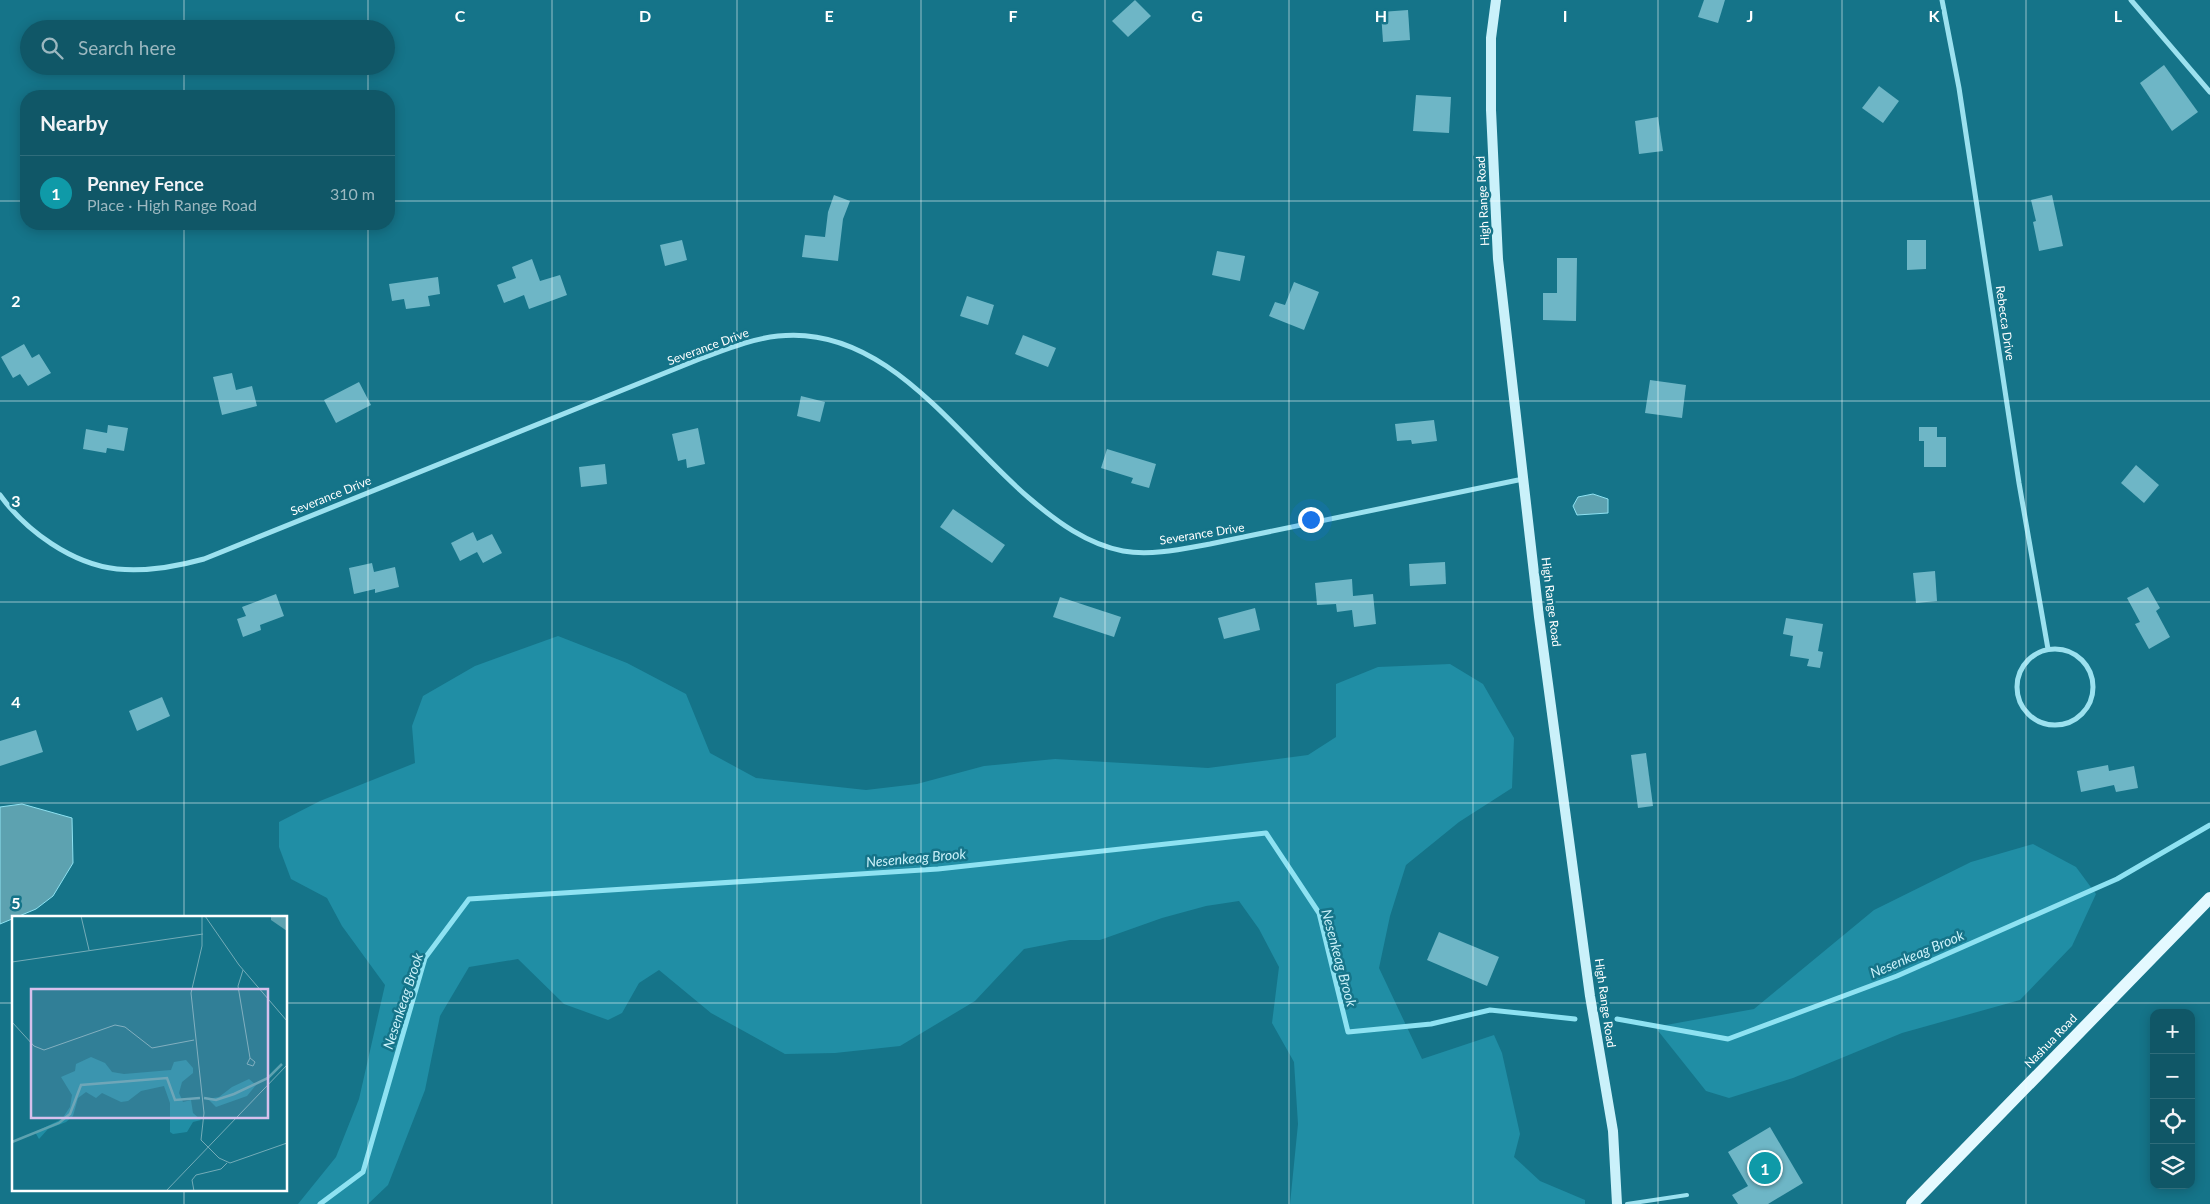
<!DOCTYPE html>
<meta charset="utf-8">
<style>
body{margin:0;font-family:Lato,sans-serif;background:#195d6d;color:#f1f3f6}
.controls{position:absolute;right:15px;bottom:15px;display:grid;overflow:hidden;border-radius:10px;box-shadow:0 2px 12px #0003}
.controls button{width:45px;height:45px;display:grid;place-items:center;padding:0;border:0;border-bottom:1px solid #306d7b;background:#105767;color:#f1f3f6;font:25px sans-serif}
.you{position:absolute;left:1310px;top:519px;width:18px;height:18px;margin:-12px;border:4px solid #fff;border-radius:50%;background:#1a73e8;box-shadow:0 0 0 8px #1a73e833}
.badge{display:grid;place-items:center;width:32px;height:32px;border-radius:50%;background:#ff915a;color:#fff;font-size:16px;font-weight:700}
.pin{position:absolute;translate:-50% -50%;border:2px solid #fff;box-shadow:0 1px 5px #0006}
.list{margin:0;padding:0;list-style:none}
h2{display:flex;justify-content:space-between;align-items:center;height:65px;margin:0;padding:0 20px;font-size:21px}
h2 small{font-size:16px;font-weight:400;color:#9cb8c0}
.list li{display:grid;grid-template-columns:32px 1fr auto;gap:15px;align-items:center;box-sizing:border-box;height:75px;padding:0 20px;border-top:1px solid #306d7b}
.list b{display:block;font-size:19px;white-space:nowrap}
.list p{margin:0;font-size:16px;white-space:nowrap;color:#9cb8c0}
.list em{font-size:16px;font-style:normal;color:#9cb8c0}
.icon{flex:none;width:28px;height:28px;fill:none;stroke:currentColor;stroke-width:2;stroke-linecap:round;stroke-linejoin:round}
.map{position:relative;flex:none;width:2210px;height:1204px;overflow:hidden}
.search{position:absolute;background:#105767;box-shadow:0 2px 12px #0003;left:20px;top:20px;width:375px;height:55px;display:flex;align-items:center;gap:12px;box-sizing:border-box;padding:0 18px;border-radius:28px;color:#9cb8c0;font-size:19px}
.panel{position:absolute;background:#105767;box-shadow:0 2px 12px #0003;left:20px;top:90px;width:375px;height:140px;border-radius:20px}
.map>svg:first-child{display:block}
.green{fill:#208ea5}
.water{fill:#5da2b0;stroke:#8ee2f2}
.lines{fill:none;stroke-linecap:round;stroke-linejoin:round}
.stream{stroke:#8ee2f2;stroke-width:5}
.building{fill:#6eb6c6}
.lane{stroke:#9ce1ef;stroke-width:4}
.street{stroke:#9ce1ef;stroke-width:5}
.secondary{stroke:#caf1fa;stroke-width:10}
.primary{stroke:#e4f9ff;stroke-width:12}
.grid{fill:none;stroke:#fff;stroke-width:1;stroke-opacity:0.55}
.labels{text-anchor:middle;stroke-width:5;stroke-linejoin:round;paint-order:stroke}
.street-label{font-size:12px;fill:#fff;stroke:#157489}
.water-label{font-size:14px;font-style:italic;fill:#cbf2fa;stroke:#157489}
.inset-river{fill:none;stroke:#5da2b0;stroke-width:2.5}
.inset-road{fill:none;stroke:#73acb8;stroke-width:1}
.view{fill:#d7c0ec;fill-opacity:0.15;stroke:#d7c0ec;stroke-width:2.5}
.inset-edge{fill:none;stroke:#fff;stroke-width:2.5}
.grid-label{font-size:16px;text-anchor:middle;font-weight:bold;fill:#fff;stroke:#157489;stroke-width:5;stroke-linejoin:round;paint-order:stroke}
</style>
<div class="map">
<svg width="2210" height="1204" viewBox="0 0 2210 1204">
<rect width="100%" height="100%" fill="#157489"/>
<g class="green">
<path d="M558,636L627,663L686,694L710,753L756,778L866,790L917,784L984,766L1055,759L1208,768L1308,755L1336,737V684L1378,667L1450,664L1483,684L1514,738L1512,788L1459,822L1406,865L1390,916L1379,968L1422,1059L1494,1035L1502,1053L1520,1134L1514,1157L1540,1181L1585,1200V1204H1290L1298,1124L1294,1062L1272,1023L1279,967L1259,929L1239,901L1206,906L1162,918L1100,940H1070L1024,949L975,1001L900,1046L835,1053L785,1054L711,1013L659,970L639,983L622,1013L608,1020L564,1004L518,959L469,967L440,1016L425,1090L388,1185L368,1204H298L336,1157L359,1099L385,985L342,926L327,898L291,879L279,847V822L320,801L415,763L412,726L423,696L475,666Z"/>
<path d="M2033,844L2076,867L2096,894L2072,946L2020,1000L1902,1033L1793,1078L1729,1098L1706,1091L1655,1027L1754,1009L1874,910L1971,862Z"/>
</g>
<g class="water">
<path d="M1593,494L1608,499V513L1577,515L1573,506L1578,497Z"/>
<path d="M22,804L72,818L73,863L53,896L36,909L0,924V807Z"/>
</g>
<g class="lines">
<g class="stream">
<path d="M1617,1019L1728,1039L1897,976L2117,879L2210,825"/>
<path d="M320,1204L363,1172L425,958L469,899L938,869L1266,833L1319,913L1348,1032L1431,1024L1490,1010L1575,1019"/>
</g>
</g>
<g class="building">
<path d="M1135,0L1151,16L1128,37L1112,21Z"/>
<path d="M1704,0H1725L1718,23L1698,17Z"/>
<path d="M1408,10L1410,40L1383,42L1381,12Z"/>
<path d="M2164,65L2198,112L2172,131L2140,83Z"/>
<path d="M1879,86L1899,101L1883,123L1862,108Z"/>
<path d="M1416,95L1451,97L1449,133L1413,131Z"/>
<path d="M1658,117L1663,151L1639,154L1635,121Z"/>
<path d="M834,195L850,201L843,219L838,261L802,257L805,235L825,237L828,212Z"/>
<path d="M2052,195L2063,246L2039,251L2033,222L2036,221L2031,200Z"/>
<path d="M682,240L687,260L665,266L660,245Z"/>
<path d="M1907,240H1926V269L1907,270Z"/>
<path d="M1217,251L1245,256L1240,281L1212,275Z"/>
<path d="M1557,258H1577L1576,321L1543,320V293H1557Z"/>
<path d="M532,259L540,281L560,275L567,295L529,309L524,295L504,303L497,285L516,278L512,267Z"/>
<path d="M438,277L440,294L428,296L430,306L406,309L404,299L392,301L389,284Z"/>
<path d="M1294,282L1319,292L1304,330L1269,316L1275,302L1285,305Z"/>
<path d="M967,296L994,305L988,325L960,316Z"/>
<path d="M1023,335L1056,348L1048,367L1015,354Z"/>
<path d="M24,344L32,358L39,354L51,373L28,386L20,374L13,378L1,357Z"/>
<path d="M232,373L236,390L252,386L257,406L222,415L213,377Z"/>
<path d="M1650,380L1686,385L1682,418L1645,413Z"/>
<path d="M359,382L371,405L336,423L324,400Z"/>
<path d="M801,396L825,402L820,422L797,416Z"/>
<path d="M1434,420L1437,441L1412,444L1411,440L1397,441L1395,424Z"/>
<path d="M108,425L128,428L124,451L107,448L106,453L83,449L86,429L107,433Z"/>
<path d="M1919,427H1937V437H1946V467H1924V441H1919Z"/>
<path d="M698,428L705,464L687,468L686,459L678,461L672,434Z"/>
<path d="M1107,449L1156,464L1149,488L1131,483L1133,478L1101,468Z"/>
<path d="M605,464L607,484L581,487L579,467Z"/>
<path d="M2136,465L2159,485L2144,503L2121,483Z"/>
<path d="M953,509L1005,545L992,563L940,527Z"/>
<path d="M473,532L477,541L492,534L502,553L483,563L477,552L460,561L451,543Z"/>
<path d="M1445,562L1446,584L1410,586L1409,564Z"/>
<path d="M372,563L374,572L395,567L399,587L375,593V589L354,594L349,568Z"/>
<path d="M1935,571L1937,601L1916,603L1913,573Z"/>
<path d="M1352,579L1353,596L1373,594L1376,624L1354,627L1352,610L1337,612L1336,604L1317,605L1315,583Z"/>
<path d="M2148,587L2160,608L2156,611L2170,637L2149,649L2135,624L2140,622L2127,598Z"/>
<path d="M276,594L284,616L260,625L261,630L243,637L237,619L246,616L242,607Z"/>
<path d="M1060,597L1121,617L1114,637L1053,617Z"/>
<path d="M1255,608L1260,630L1224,639L1218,618Z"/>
<path d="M1786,618L1823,624L1818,651L1823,652L1820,668L1807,666L1809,659L1790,656L1793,636L1783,634Z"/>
<path d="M162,697L170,716L137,731L129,711Z"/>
<path d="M36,730L43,752L0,766V741Z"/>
<path d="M1646,753L1653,806L1638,808L1631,755Z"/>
<path d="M2108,765L2109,771L2134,766L2138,788L2116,792L2114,785L2081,792L2077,771Z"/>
<path d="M1439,932L1499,957L1487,986L1427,960Z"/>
<path d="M1770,1127L1803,1183L1768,1204H1738L1732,1195L1748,1186L1728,1152Z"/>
</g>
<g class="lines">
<path class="lane" d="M1627,1204L1687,1195"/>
<g class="street">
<path d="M1942,0L1959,88L2019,483L2048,649"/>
<path d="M2131,0L2210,92"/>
<path d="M0,495C26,531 72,564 117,569C147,572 175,567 204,559L702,358C727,349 751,339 778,336C886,324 956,436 1029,498C1057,522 1087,544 1123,551C1151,556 1182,549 1210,544L1523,479"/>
<circle cx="2055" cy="687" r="38"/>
</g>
<path class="secondary" d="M1496,0L1491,38V110L1498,259L1539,617L1590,996L1613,1131L1617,1204"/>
<path class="primary" d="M1912,1204L2210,898"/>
</g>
<path class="grid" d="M184,0V29M368,0V29M552,0V1204M737,0V1204M921,0V1204M1105,0V1204M1289,0V1204M1473,0V1204M1658,0V1204M1842,0V1204M2026,0V1204M184,66V96M368,66V96M0,201H26M389,201H2210M184,224V918M368,224V1204M0,401H2210M0,602H2210M0,803H2210M0,1003H14M286,1003H2210M184,1190V1204"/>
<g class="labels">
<g class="street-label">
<text transform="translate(1483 201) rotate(-93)" y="4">High Range Road</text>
<text transform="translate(2005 323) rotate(82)" y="4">Rebecca Drive</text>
<text transform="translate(708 347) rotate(-20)" y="4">Severance Drive</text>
<text transform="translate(331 496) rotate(-22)" y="4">Severance Drive</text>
<text transform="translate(1202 534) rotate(-9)" y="4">Severance Drive</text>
<text transform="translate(1551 602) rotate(83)" y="4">High Range Road</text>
<text transform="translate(1605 1003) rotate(82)" y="4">High Range Road</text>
<text transform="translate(2051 1041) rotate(-46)" y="4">Nashua Road</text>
</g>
<g class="water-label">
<text transform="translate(916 858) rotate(-5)" y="5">Nesenkeag Brook</text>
<text transform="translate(1917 954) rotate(-23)" y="5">Nesenkeag Brook</text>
<text transform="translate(1339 958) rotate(75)" y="5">Nesenkeag Brook</text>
<text transform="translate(403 1001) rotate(-72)" y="5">Nesenkeag Brook</text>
</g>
</g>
<g transform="translate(12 916)">
<rect width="275" height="275" fill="#157489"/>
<path d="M79,141L93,147L100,156L112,158L159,154L162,146L174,144L181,152V157L170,166L167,177L171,186L179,184L181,197L189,204L181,206L175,216L161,218L158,216V187L152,170L129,175L116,185L109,186L90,177L84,182L74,176L66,182L61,200L54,206L36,213L27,223L23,216L50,203L58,191L60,179L49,161L63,155L64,148ZM237,163L244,169L235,180L204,191L196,183L207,181L220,171Z" fill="#208ea5"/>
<path d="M275,0V15L259,4V0Z" fill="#5da2b0"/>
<path class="inset-river" d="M192,182L204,184L222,178L256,162L270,148M0,226L47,207L58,198L69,169L155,162L163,184L188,182"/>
<path class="inset-road" d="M69,0L77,34M190,0V30L179,77L192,197L189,224L207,242L218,247L275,227M193,0L227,49L275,105M0,46L191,18M231,54L226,70L238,142L235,148L241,150L243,146L238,142M0,106L22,130L32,134L103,109L113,111L140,132L182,124M154,275L275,149M182,275L180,264L184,259L209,253L215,247"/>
<path class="view" d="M19,73H256V202H19Z"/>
<rect width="275" height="275" class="inset-edge"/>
</g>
<g class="grid-label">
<text x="460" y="22">C</text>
<text x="645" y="22">D</text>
<text x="829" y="22">E</text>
<text x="1013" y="22">F</text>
<text x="1197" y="22">G</text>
<text x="1381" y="22">H</text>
<text x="1565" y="22">I</text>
<text x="1750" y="22">J</text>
<text x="1934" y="22">K</text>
<text x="2118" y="22">L</text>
<text x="16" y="307">2</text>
<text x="16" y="507">3</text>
<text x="16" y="708">4</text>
<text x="16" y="909">5</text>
</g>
</svg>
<div class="controls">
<button>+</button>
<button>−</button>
<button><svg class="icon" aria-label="locate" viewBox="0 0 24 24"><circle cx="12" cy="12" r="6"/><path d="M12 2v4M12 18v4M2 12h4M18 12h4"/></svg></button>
<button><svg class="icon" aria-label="layers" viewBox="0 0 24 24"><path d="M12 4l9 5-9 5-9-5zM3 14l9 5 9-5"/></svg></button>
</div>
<div class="you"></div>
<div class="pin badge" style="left:1765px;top:1168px;background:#0f9aa8">1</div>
<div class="search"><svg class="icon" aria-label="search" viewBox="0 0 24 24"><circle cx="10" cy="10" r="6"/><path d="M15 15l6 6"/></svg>Search here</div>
<section class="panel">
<h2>Nearby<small></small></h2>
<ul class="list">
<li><span class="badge" style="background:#0f9aa8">1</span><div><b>Penney Fence</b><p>Place · High Range Road</p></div><em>310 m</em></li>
</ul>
</section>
</div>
